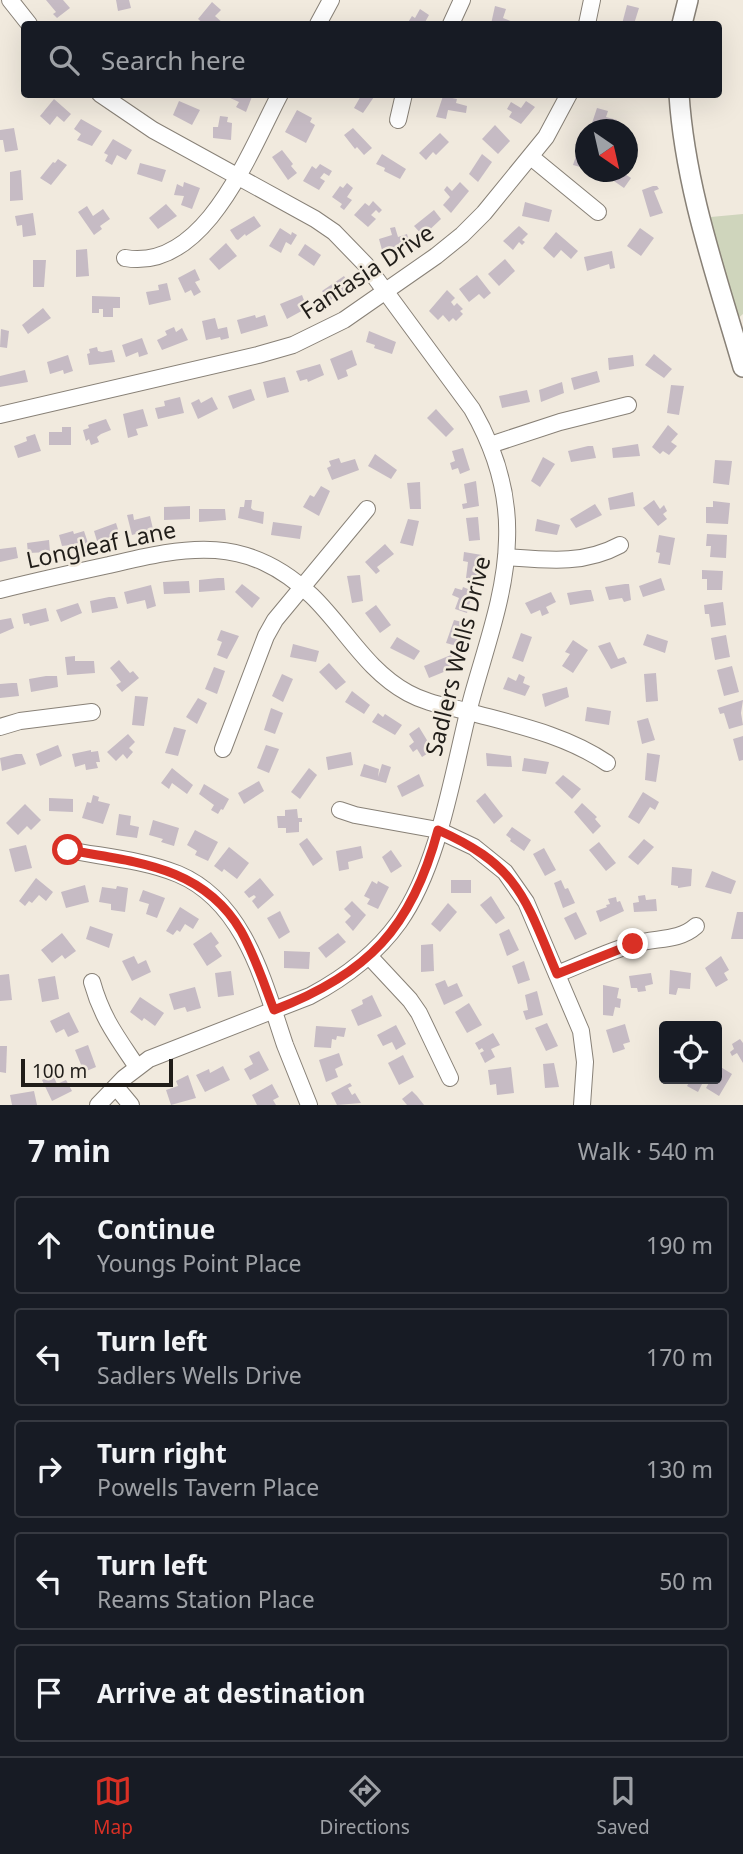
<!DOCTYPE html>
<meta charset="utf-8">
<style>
body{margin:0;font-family:"Noto Sans",sans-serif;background:#242831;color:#f1f3f6}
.controls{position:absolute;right:21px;bottom:21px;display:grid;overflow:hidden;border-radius:7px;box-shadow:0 7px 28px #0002}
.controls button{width:63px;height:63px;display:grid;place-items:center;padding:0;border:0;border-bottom:2px solid #363941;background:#171b24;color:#f1f3f6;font:35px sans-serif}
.compass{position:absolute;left:575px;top:119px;width:63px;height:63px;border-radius:50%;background:#171b24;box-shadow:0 7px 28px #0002;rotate:146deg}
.scale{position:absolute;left:21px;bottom:18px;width:152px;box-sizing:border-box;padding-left:7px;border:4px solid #201d19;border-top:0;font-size:19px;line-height:24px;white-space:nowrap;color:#201d19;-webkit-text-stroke:5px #f1eade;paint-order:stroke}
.stop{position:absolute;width:21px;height:21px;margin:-16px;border:5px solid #d93025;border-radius:50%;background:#fff}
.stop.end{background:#d93025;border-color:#fff;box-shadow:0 2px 7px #0008}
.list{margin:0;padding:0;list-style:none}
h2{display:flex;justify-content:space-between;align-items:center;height:91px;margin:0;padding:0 28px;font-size:30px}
h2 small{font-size:23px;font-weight:400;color:#9ea1a6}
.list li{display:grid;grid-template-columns:46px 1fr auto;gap:21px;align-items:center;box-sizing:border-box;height:98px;margin:0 14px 14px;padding:0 14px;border:2px solid #363941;border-radius:7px}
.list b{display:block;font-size:26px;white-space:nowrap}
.list p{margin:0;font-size:23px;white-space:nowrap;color:#9ea1a6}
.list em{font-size:23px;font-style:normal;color:#9ea1a6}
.icon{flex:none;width:38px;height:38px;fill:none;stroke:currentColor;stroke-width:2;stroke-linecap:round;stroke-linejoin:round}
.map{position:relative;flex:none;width:743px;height:1105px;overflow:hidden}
.search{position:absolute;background:#171b24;box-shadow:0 7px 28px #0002;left:21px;right:21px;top:21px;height:77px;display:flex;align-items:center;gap:18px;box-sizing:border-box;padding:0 24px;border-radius:7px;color:#9ea1a6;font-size:26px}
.sheet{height:651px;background:#171b24}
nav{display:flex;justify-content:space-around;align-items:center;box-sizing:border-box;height:98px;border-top:2px solid #363941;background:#171b24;font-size:19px;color:#9ea1a6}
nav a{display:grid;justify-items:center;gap:4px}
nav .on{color:#d93025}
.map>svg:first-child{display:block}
.green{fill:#cfd5bc}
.building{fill:#c6bbc4}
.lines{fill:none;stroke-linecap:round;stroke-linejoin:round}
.minor-casing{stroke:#888177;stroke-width:18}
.major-casing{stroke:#888177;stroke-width:22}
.minor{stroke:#fff;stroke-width:16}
.major{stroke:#fff;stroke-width:19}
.route{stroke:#d93025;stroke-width:9}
.labels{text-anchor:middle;stroke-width:5;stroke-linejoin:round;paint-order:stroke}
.street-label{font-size:23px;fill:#201d19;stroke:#f1eade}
</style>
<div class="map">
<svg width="743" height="1105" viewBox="0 0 743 1105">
<rect width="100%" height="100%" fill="#f1eade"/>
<path class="green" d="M743,214V314L731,324L700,218Z"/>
<g class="building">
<path d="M46,0H63L70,8L57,18L53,14L56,12Z"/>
<path d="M116,0H129L131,8L118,11Z"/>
<path d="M212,2L221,10L215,16L224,24H204L198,19Z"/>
<path d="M627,5L639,8L634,24H622Z"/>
<path d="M495,6L506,9L503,18L513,22L512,24H491Z"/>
<path d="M420,9L429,15L424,24H407L412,16L415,18Z"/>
<path d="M229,94H253L246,112L236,107L239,102L228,97Z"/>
<path d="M362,94H376L363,113L354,108Z"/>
<path d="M443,96L457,99L456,103L467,106L466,113L448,110L446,119L436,117Z"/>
<path d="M54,99L71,114L64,122L57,116L50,125L40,116Z"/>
<path d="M179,101L200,110L192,125L173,115Z"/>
<path d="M526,101L535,107L521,124L509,117L512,112L507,109L511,102L521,108Z"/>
<path d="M597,108L608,111L606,117L617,120L615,128L609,126L608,130H602L591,126Z"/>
<path d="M297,110L312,118L310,122L315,125L306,143L285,132Z"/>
<path d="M220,116L228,117L227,122L232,123L231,140L213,138V127H218Z"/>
<path d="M81,119L102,131L92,146L77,140L81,134L74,129Z"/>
<path d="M495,125L510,141L498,154L482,139Z"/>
<path d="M14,128L18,150L5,152L3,140H0V130Z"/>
<path d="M353,128L372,148L364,155L357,147L355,149L344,135Z"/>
<path d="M440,133L449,142L436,155L433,152L426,160L419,153Z"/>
<path d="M582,138L586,139L584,168L573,165Z"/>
<path d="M113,139L132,150L126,160L117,155L112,165L105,161L108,155L104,153Z"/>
<path d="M282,150L293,164L291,166L297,173L288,180L272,157Z"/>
<path d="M382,154L406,169L400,179L384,171L385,168L376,164Z"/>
<path d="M482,154L492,162L478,182L469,174Z"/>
<path d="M58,159L67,165L51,185L40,178L53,162L55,163Z"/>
<path d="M140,163L166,170L162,182L137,174Z"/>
<path d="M320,164L332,171L329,176L324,173L320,178L325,181L319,190L303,181L312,166L316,169Z"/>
<path d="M21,170L23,200L10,201V172Z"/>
<path d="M601,172H622L631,178L624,188Z"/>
<path d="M184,182L200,188L192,209L181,205L184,196L174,195L177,184L183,187Z"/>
<path d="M460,182L469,191L451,213L443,205L450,197L444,190L447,186L452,191Z"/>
<path d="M347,183L353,188L347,197L352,200L344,210L340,207L342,204L332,197L340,186L343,188Z"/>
<path d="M653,186H657L659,189L654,191L663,213L650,217L642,190Z"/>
<path d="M373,201L382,210L379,213L376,210L371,215L376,219L368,227L354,215L365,203L369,206Z"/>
<path d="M525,202L552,210L549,222L522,216Z"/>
<path d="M166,204L177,216L158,229L149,218Z"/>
<path d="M87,206L93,216L103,209L110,219L100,226L102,229L94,235L78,212Z"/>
<path d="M434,210L441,219L423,236L414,226Z"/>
<path d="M33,213L36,235L23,237L22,225L17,226L15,216Z"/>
<path d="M254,216L261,226L246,236L245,234L238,240L236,239L230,230Z"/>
<path d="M519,226L528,234L522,240L525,242L522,245L519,242L513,250L503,241Z"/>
<path d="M395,227L398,237L407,234L410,245L382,250L379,239L392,235L390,228Z"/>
<path d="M280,228L291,235L292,232L297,235L291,245L286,242L281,253L269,246Z"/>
<path d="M640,228L654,238L641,256L627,246Z"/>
<path d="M556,232L578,251L571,259L561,250L554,258L543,248Z"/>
<path d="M226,243L237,256L219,270L209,259Z"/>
<path d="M305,244L321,255L314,266L298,255Z"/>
<path d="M87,249L89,276L76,277V250Z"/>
<path d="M612,251L615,268L610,269L609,264L587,271L584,257Z"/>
<path d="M505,259L515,271L499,286L488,274Z"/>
<path d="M33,260H46L44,287H33Z"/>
<path d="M195,269L200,280L195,282L201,292L194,296L191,290L185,293L178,278Z"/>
<path d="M477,275L491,293L484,299L479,294L469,302L459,289Z"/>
<path d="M344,276L351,287L329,301L322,291Z"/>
<path d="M167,283L171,300L149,305L146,292L159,290L158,285Z"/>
<path d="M447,290L455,298L451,302L454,306L457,303L463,309L460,311L463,314L456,321L453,318L449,322L443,315L438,320L429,311Z"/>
<path d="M302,295L307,308L287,319L280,304Z"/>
<path d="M92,296L120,297V308H113V317H103V309H99V313H92Z"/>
<path d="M43,308L51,318L28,334L22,325Z"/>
<path d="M255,315L256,318L265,315L268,326L241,334L237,320Z"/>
<path d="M215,318L218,329L227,327L229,338L221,340L220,337L206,340L202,321Z"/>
<path d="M174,327L176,332L182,328L188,340L162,350L157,340L167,335L165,331Z"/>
<path d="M1,329L9,331L7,348L0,347Z"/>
<path d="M369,331L396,342L392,354L374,348L375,345L366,342Z"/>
<path d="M142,338L148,354L139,357L138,352L126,357L122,345Z"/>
<path d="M97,347L98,351L102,352L112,350L115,362L89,365L87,354L90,353L89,349Z"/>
<path d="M352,350L357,365L346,370L348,376L338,380L330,359Z"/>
<path d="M654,354L672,369L664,378L645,365Z"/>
<path d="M68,355L73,371L64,374L63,370L50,374L47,362Z"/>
<path d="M633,355L634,366L609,370L608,358Z"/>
<path d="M320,364L324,375L308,382L307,379L300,381L296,371Z"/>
<path d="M25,370L28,382L0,387V376Z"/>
<path d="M597,371L600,382L574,390L571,378Z"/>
<path d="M285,377L289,392L267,398L263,382Z"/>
<path d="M562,382L564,393L541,402L539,390Z"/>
<path d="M671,385L684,386L679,415L667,413Z"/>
<path d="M251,389L255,400L233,409L228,396Z"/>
<path d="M527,390L530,402L502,408L499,396Z"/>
<path d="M180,397L184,413L158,419L155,408L165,406L164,401Z"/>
<path d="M212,397L218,409L198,419L191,403L199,399L201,403Z"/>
<path d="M143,409L148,426L136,429L138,435L128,438L123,414Z"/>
<path d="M436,409L454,429L446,437L427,418Z"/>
<path d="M106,419L111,430L101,434L97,437L99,442L91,445L89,439L86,441L83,430L89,428L88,425Z"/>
<path d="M668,425L678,434L671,442L677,446L669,455L663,451L660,454L652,447Z"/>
<path d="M62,427H71V445H49V432H62Z"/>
<path d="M35,434L41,451L18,458L14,446L27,441L26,437Z"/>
<path d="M638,444L640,456L613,458L612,448Z"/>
<path d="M588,446H593L596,458L571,462L568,451Z"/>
<path d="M463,448L470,470L460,474L458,468L452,470L450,463L455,461L452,451Z"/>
<path d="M375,454L397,470L391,479L368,466Z"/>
<path d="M543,457L555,464L540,487L531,481Z"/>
<path d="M339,458L341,463L355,459L359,470L332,480L327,468L331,466L329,461Z"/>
<path d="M715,460L732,461L729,485L713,483Z"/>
<path d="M476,481L479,506L463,509L462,504L467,503L464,484Z"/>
<path d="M420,482L421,509H410L407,483Z"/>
<path d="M321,486L330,491L319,516L303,507L310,495L314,497Z"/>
<path d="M633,492L635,506L610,510L608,498Z"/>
<path d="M245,500H252L251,508L253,510L264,512L263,524L238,518L240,507H244Z"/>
<path d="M654,500L660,509L664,505L667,511L663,514L667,519L658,526L643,508Z"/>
<path d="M713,501L730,503L728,524L706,523V507H713Z"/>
<path d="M595,504L602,515L576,528L570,519Z"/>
<path d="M190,506V519L164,520V507Z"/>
<path d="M199,509H225L226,520L199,522Z"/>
<path d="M133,514L134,520L150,516L153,529L132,535L127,515Z"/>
<path d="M478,517L480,540L469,541L466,518Z"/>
<path d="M408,519L419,521L413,546L400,543Z"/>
<path d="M537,519L560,525L557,535L535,531Z"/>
<path d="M273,522L302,526L300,539L271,535Z"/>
<path d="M116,523L120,536L97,541L94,531Z"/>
<path d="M73,531L74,534L84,531L88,543L62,546L59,535Z"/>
<path d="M707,534L727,535L726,558L710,557L711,546H706Z"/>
<path d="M659,535L675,538L670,565L658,563L660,553L656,552Z"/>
<path d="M49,540L50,552L28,553L27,543Z"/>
<path d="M385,544L394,554L377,567L380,571L376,574L365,562Z"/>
<path d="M16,547L18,558L0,562V549Z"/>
<path d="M464,552L482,555L478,580L466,578L468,562L463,561Z"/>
<path d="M702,570L723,571L722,590H707V579H702Z"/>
<path d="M360,575L363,601L352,603L347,576Z"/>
<path d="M218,578H224L225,590L199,592V580Z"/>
<path d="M661,578L665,590L643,597L639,586Z"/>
<path d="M189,581L190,593L164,594L163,582Z"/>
<path d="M242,584L260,598L252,608L235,592Z"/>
<path d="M625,584H629L631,600L624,602L622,598L609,600L605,587Z"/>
<path d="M151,585L156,606L147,609L145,600L127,604L124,592Z"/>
<path d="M463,587L473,591L467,613L455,609L459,598L452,595L455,588L462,590Z"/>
<path d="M586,590H591L594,601L570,605L567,593Z"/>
<path d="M551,592L556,602L546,607L549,613L542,616L540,610L531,614L525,603Z"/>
<path d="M109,597H115L118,608L92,613L90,601Z"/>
<path d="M723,602L726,625L711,627L709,614H705L704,605Z"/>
<path d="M78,603L82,613L61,622L56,610Z"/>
<path d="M376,605L391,625L380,633L365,613Z"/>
<path d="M46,608L49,621L30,626L29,623L24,624L22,614Z"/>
<path d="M11,618L14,628L0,634V620Z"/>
<path d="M454,620L466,623L457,646L446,643Z"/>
<path d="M221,630L239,636L227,659L217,655L222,642L217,640Z"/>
<path d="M521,633L532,637L523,662L512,658Z"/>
<path d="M647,634L668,641L665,653L643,645Z"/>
<path d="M726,635L730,657L715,660L711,638Z"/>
<path d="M397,637L420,651L414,660L390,648Z"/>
<path d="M573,640L588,650L573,673L562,666L570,654L565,652Z"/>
<path d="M610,642L618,659L624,657L627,663L611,669L598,646Z"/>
<path d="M293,644L319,651L316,662L290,657Z"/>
<path d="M451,655L456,667L429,678L424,666Z"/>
<path d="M75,656V661H94L95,673L67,675L65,657Z"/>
<path d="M119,660L130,673L133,671L139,678L122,692L116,685L121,682L110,668Z"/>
<path d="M329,663L346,682L336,690L319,672Z"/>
<path d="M732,666L739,692L724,696L717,670Z"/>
<path d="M214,667L225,671L217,694L205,689Z"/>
<path d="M656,673L658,701L646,702L644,674Z"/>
<path d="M282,674L293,679L283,702L272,696Z"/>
<path d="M519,674L525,677L523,683L530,686L525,696L503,689L508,677L516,681Z"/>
<path d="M46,676H57L58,687L31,692L29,679Z"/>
<path d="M12,683H17L19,696L0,698V684Z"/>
<path d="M567,687L569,697L545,707L542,694Z"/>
<path d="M352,691L370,705L364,714L345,702Z"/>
<path d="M135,696L148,697L144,726L132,725Z"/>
<path d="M198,698L207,703L197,724L186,717Z"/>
<path d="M743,700L741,713L743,725L729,729L724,713L720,714L718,708Z"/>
<path d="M587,707L611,711L609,725L585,721Z"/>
<path d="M271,708L283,713L275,734L264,730Z"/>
<path d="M378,713L383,717L385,714L402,725L395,735L372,722Z"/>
<path d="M648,718L655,740L642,744L637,721Z"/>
<path d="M174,727L186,730L178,756L165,753Z"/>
<path d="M419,727L433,750L422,757L417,749L413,752L409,746L414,742L409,734Z"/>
<path d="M128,734L135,742L129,748L133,752L127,759L123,754L116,761L107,752Z"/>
<path d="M743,736V760L739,761L733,739Z"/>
<path d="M58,745L62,756L40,766L36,754Z"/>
<path d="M266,745L279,749L269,773L257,768Z"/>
<path d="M91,750V752L98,751L100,762H96L98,768L86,770L85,764L75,767L72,754Z"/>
<path d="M351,752L353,765L328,770L326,757Z"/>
<path d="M486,753L511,756L512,767L487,766Z"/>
<path d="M647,753L660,755L656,782L645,780Z"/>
<path d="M16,754H22L26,764L2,771L0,758Z"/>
<path d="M524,758L549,762L546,774L522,771Z"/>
<path d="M364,764L379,769L378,777L382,764L391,767L386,783L360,776Z"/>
<path d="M172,768L193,785L187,794L172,783L169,789L161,783Z"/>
<path d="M309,768L317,775L300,799L291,792Z"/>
<path d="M419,774L424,786L402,797L397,786Z"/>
<path d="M563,775L581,789L572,799L555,783Z"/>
<path d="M259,781L264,791L244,804L238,793Z"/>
<path d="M204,784L229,799L223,810L221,809L218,814L211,810L214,805L199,794Z"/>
<path d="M643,792L659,802L655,810L650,807L639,824L628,817Z"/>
<path d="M485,793L503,816L494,824L476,801Z"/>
<path d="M93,795L99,797L98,801L110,804L103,824L82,818L87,802L91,803Z"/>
<path d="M49,798L73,799V812L49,811Z"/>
<path d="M582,803L597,817L595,819L601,826L593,834L574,812Z"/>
<path d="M25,804L41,820L31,830L27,826L18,835L6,823Z"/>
<path d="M297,809L298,818H302V822H299V832L286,833V828H278L277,816H285V810Z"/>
<path d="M119,814L131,816L130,825L139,827L137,838L116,835Z"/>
<path d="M153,820L179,828L174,846L161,842L163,839L149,835Z"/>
<path d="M512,827L531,840L524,851L510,841L511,839L506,835Z"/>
<path d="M195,830L218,842L208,861L195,855L197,851L187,845Z"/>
<path d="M307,838L323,859L313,866L299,844Z"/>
<path d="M644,839L654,847L638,865L628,857Z"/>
<path d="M599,842L616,863L606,871L589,850Z"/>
<path d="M26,845L32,868L15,872L9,849Z"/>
<path d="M361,846L363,858L348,862L349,869L339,871L336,851Z"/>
<path d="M229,847L249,863L237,879L224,869L222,872L214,866Z"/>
<path d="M544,848L556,870L545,876L533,854Z"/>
<path d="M391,850L402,866L391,873L382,857Z"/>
<path d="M672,867L692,869L691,886L678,888V886L671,885Z"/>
<path d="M712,871L736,881L731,894L705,887Z"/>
<path d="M36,878L53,892L46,901L39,895L32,903L29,901L25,906L19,901Z"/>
<path d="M260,878L274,895L258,909L252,901L256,897L254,895L249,898L244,892Z"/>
<rect x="451" y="880" width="20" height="13"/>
<path d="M561,880L565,889L568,888L575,903L563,908L554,883Z"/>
<path d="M372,881L377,884L378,881L389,887L378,909L367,904L370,899L364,896Z"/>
<path d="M85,885L89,902L66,908L61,892Z"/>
<path d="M117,886L128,888L125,912L111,910V904L99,902L102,887L116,889Z"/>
<path d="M143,890L165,898L157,918L146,914L149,904L139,901Z"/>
<path d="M645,895L646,900L656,899L657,911L634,912L633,903L639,902L638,896Z"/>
<path d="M491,896L505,918L496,924L480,905Z"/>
<path d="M616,897L617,902L620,901L624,911L600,922L596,911L607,907L606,905L610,904L608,899Z"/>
<path d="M352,901L366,915L353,931L345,922L351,916L344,909Z"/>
<path d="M448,903L457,912L440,932L431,924Z"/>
<path d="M180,907L199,919L193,929L185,924L180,932L177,930L173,935L166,931Z"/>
<path d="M280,911L290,932L279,939L267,918Z"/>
<path d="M576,912L587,934L575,940L564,918Z"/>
<path d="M737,912H743V939H731Z"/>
<path d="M90,926L113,934L109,948L86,939Z"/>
<path d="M509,929L519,950L507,956L499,934Z"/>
<path d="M211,932L219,943L215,946L222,956L207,966L193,944Z"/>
<path d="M62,933L76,951L65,959L62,955L52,963L41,950Z"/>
<path d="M338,933L346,942L326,958L318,948Z"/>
<path d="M433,944L434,971L421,972V945Z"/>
<path d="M284,951L310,952L309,969L284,968Z"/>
<path d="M134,956L138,964L146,960L151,972L132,981L122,961Z"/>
<path d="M721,956L729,970L724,973L728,980L716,987L705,968Z"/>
<path d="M524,961L530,980L518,984L512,966Z"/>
<path d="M670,970L691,973L690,989L678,988L676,995L669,994Z"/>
<path d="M231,971L234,995L218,997L215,973Z"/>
<path d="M651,973L653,984L645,986L646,991L638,992L637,988H631L629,976Z"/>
<path d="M9,974L12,1000L0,1001V975Z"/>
<path d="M55,976L59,999L42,1002L38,979Z"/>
<path d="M445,980L448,987L457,983L463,996L444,1005L435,984Z"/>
<path d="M603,985L619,988L617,998L621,999L620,1008L615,1007L613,1016L603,1015Z"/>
<path d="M195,987L201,1008L187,1012L185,1007L174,1010L169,994Z"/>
<path d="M537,991L543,1015L526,1020L523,1011L528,1010L525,995Z"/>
<path d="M372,995L382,1016L358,1026L351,1010L363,1004L362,1000Z"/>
<path d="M140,997L164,1013L155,1026L144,1018L142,1021L130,1012Z"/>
<path d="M469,1003L482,1025L467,1033L455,1012Z"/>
<path d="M69,1012L79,1032L68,1037L64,1029L56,1033L50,1021Z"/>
<path d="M547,1023L558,1046L546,1051L535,1028Z"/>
<path d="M625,1024L630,1042L623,1044L625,1049L613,1053L606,1030Z"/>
<path d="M396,1025L406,1044L396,1050L392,1042L383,1046L377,1035Z"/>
<path d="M316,1026L346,1028L344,1037L337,1036L336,1040L332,1039L331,1048L314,1047Z"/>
<path d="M493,1033L500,1045L491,1049L495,1057L485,1063L480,1053L484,1051L482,1048L479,1050L475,1043Z"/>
<path d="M740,1039L743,1043V1063L737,1053L732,1056L730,1052L734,1049L732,1044Z"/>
<path d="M88,1045L96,1067L84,1072L75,1050Z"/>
<path d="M0,1046H7L6,1073L0,1072Z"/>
<path d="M259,1051L269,1070L250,1080L244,1069L253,1064L249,1056Z"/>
<path d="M339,1053L343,1065L335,1069L338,1077L326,1082L319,1060Z"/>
<path d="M403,1055L414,1077L399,1085L388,1063Z"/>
<path d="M554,1063L559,1087L545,1088L543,1064Z"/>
<path d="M223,1066L230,1080L205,1092L196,1075L209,1069L210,1073Z"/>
<path d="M719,1066L732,1074L719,1096L706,1088L711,1079H717Z"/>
<path d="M511,1067L514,1093L497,1095L496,1084L490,1085L488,1070Z"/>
<path d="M53,1075L57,1084L66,1080L72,1091L52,1101L42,1080Z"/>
<path d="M188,1075L196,1098L171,1105L166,1090L178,1086L176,1081Z"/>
<path d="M691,1079L704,1080L698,1092L687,1086Z"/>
<path d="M350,1083L352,1086L348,1088L352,1095L355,1093L361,1103L337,1105L331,1093Z"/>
<path d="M272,1084L279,1097L273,1100L276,1105H257L252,1095Z"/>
<path d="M34,1091L37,1105H12L10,1095Z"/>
<path d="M412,1091L417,1096L424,1105H407L402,1099Z"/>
</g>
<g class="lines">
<g class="minor-casing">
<g id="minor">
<path d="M10,0L29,24"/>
<path d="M318,24L331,0"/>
<path d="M451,24L462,0"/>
<path d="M587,24L592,0"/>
<path d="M398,120L404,94"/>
<path d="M531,157L598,212"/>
<path d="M125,258C205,272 250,151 280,94"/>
<path d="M0,415L258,355L293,345L344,320L436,256L462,235L484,213L546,137L569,94"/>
<path d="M490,445L560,422L628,405"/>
<path d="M506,557C546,560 583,565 620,545"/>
<path d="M0,590C36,581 72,573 109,565C188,546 247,534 312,596C345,628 366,670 408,693C428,704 448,706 469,712C517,725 566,735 607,763"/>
<path d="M0,727L20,721L92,712"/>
<path d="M223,749L266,636L275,620L367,509"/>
<path d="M340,810L355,815L438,830L474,847L505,872L526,902L581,1031L585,1062L582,1105"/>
<path d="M68,850C104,857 144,860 178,874C245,902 264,983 285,1045C293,1065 301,1085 309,1105"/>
<path d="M369,956L410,1000L419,1013L450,1078"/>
<path d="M557,974C583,964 608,951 634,944C656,937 678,942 696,926"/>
<path d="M92,982C102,1018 117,1037 137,1067"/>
<path d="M116,1087L131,1105"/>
<path d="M98,1105L124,1078L149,1059L310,996C344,978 376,954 399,922C440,864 453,770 471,701C485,649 506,594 507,540C509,493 495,449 472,409L366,265L334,232L315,219L153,130L100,94"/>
</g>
</g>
<g class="major-casing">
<g id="major">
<path d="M682,24L688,0"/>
<path d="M679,94C685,188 717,277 743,367"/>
</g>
</g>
<use href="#minor" class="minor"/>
<use href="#major" class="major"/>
</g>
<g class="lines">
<path class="route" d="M68,850C135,862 203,866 241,931C255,956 264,984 274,1010C368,974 412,928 438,830C519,866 525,898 557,974L633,944"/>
</g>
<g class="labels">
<g class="street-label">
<text transform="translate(367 272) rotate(-33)" y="8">Fantasia Drive</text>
<text transform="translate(101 545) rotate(-12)" y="8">Longleaf Lane</text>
<text transform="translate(458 656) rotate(-76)" y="8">Sadlers Wells Drive</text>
</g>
</g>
</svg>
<div class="controls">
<button><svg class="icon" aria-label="locate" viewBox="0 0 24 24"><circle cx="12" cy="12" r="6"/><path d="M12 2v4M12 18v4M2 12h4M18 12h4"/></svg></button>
</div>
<svg class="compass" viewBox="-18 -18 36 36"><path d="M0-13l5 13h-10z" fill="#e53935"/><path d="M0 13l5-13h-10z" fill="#9ea1a6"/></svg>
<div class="scale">100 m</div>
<div class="stop" style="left:68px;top:850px"></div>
<div class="stop end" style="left:633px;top:944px"></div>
<div class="search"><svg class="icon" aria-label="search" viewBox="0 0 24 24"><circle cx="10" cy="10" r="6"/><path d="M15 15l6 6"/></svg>Search here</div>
</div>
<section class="sheet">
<h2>7 min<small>Walk · 540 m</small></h2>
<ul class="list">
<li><svg class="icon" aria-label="ahead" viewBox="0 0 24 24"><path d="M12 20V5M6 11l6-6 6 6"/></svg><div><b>Continue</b><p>Youngs Point Place</p></div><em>190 m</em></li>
<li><svg class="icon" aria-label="left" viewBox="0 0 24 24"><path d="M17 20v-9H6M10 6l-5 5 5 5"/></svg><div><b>Turn left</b><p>Sadlers Wells Drive</p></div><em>170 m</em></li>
<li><svg class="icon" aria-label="right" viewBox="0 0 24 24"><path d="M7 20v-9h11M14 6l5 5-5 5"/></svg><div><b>Turn right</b><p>Powells Tavern Place</p></div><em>130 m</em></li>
<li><svg class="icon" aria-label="left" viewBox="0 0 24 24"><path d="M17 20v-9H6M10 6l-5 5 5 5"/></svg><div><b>Turn left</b><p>Reams Station Place</p></div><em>50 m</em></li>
<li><svg class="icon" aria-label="arrive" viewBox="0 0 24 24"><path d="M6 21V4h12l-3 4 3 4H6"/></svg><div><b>Arrive at destination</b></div></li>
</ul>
</section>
<nav>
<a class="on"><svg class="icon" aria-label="map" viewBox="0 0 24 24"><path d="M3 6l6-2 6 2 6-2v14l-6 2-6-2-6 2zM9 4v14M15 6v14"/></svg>Map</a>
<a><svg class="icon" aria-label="directions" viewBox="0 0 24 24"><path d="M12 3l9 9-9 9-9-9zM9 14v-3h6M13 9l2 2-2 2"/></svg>Directions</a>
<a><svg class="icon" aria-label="saved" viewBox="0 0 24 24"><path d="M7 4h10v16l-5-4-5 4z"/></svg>Saved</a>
</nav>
